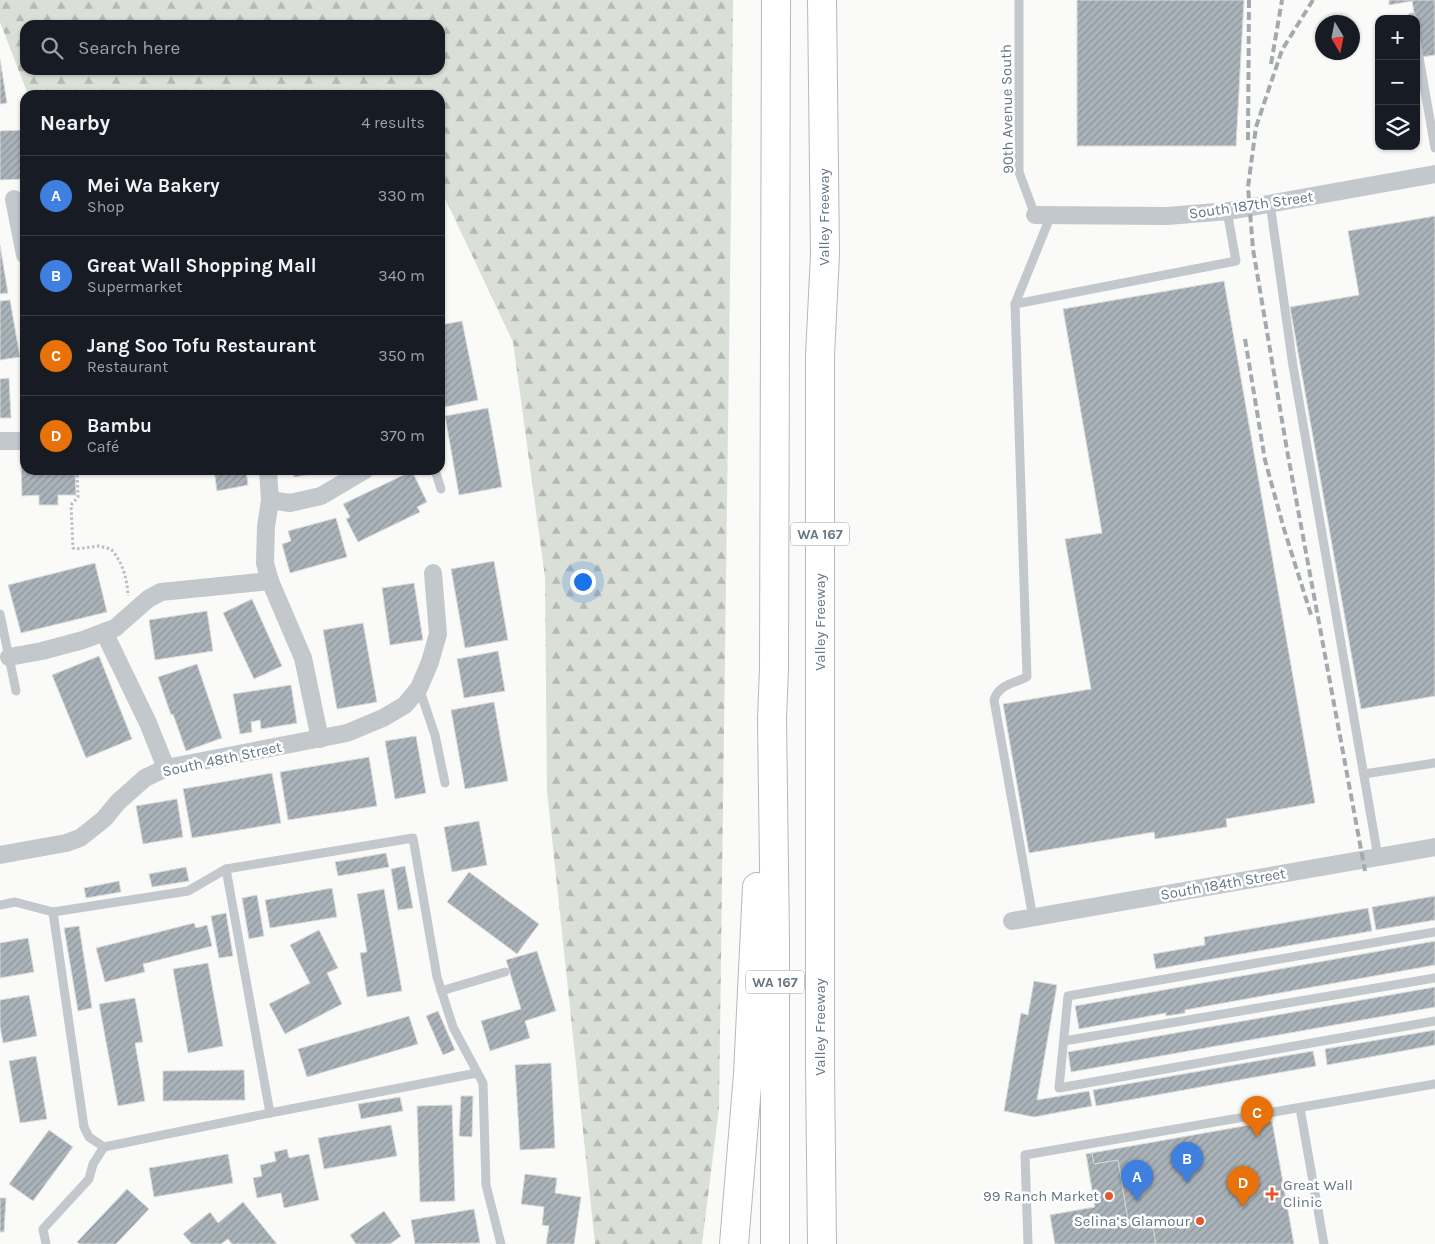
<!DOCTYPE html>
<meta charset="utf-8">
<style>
body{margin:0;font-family:Karla,sans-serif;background:#20242c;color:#f1f3f6}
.controls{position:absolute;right:15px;top:15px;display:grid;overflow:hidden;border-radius:10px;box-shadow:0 1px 4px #0004}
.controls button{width:45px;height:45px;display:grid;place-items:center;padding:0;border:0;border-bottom:1px solid #363941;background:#171b24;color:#f1f3f6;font:25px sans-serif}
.compass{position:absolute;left:1315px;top:15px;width:45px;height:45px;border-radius:50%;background:#171b24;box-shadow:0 1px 4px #0004;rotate:170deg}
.you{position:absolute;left:582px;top:581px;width:18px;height:18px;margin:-12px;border:4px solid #fff;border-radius:50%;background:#1a73e8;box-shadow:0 0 0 8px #1a73e833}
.badge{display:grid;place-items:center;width:32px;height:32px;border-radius:50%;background:#e4572e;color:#fff;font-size:16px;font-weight:700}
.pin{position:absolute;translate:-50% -41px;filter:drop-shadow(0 1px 2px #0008)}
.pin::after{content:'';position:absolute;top:26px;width:18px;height:15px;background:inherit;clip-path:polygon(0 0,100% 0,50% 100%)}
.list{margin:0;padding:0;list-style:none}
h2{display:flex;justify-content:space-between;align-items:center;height:65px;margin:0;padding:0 20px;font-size:21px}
h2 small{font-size:16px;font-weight:400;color:#9ea1a6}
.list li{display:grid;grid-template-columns:32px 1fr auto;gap:15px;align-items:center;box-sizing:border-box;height:80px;padding:0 20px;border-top:1px solid #363941}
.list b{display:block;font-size:19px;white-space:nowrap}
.list p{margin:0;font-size:16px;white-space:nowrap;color:#9ea1a6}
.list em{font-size:16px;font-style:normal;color:#9ea1a6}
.icon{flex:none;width:28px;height:28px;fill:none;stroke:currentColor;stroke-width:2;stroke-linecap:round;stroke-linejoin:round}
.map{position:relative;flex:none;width:1435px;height:1244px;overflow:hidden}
.search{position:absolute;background:#171b24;box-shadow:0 1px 4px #0004;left:20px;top:20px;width:425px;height:55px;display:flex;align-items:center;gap:12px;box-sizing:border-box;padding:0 18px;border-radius:15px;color:#9ea1a6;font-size:19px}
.panel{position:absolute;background:#171b24;box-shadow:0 1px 4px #0004;left:20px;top:90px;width:425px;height:385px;border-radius:15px}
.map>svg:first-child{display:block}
.forest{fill:url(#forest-firs);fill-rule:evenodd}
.building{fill:url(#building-hatch);stroke:#dcdcda}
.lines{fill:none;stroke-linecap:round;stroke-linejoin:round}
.highway-casing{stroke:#b4b9bd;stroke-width:30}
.path{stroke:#bbbfc2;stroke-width:3;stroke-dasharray:2.5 2.5;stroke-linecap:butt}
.lane{stroke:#c3c8cc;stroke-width:9}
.street{stroke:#c3c8cc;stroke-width:18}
.highway{stroke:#fff;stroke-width:28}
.rail{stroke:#a2aab0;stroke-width:4;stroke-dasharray:8 4;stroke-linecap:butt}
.poi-dot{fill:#e4572e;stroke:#fff;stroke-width:2}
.labels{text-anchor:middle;stroke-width:5;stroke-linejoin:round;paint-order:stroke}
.shield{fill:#fff;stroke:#939fa8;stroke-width:1}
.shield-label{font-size:14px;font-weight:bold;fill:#657683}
.street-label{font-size:15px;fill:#657683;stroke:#fff}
.poi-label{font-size:15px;fill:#657683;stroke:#fff;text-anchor:end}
</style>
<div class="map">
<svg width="1435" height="1244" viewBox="0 0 1435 1244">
<defs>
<pattern id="forest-firs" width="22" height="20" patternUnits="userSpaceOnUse" patternTransform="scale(1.25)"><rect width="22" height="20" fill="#dadfd7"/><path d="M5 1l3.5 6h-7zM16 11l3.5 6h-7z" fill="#b4b9b4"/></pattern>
<pattern id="building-hatch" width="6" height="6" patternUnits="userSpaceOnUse" patternTransform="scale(1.25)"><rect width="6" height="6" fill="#aab3b9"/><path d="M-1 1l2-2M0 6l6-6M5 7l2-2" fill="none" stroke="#8e969c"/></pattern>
</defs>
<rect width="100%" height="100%" fill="#fafaf8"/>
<path class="forest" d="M0,0H733L731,202L719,1108L702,1244H595L547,791L545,577L513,342L444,196L440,192V95H121L27,92L0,22ZM25,25H440V70H25Z"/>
<g class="building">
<path d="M1077,0H1244L1236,146H1077Z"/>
<path d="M1389,0H1435V55L1422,57L1412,1L1389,5Z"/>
<path d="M0,59L7,103L0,104Z"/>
<path d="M25,130V179L0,180V131Z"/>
<path d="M1435,216V696L1361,709L1290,307L1359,295L1348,231Z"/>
<path d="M0,245L8,293L0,294Z"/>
<path d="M1224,281L1315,803L1226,819L1227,827L1155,839L1154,832L1029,853L1003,704L1091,689L1065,539L1102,533L1063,309Z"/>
<path d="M440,288L445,300L440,302Z"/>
<path d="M10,300L20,357L0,360V301Z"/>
<path d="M462,321L478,400L440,408V325Z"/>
<path d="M9,378L11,418H0V379Z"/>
<path d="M488,408L502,487L459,495L445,416Z"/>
<path d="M21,466H25V470H75L76,495H58V505H39V495L22,496Z"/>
<path d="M214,470H246L248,485L217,491Z"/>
<path d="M293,470H335L294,477Z"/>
<path d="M412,471L427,502L417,507L420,512L358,542L346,519L350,517L343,504Z"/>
<path d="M336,518L347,557L290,573L282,544L291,541L288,531Z"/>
<path d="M494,561L508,640L465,648L451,569Z"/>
<path d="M95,563L107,612L21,633L8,585Z"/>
<path d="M414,583L423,640L390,645L382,588Z"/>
<path d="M252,599L282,666L254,679L223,613Z"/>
<path d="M207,611L213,651L155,660L149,620Z"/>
<path d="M363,623L377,702L337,709L323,630Z"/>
<path d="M498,651L505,691L464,698L457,659Z"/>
<path d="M99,656L132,739L86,758L52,675Z"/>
<path d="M197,664L222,738L186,751L173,714L171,715L158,677Z"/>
<path d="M291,685L297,723L261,729L260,720L251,722L252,732L240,734L233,694Z"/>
<path d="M494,702L508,781L465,789L451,710Z"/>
<path d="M416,736L426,793L395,799L385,741Z"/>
<path d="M369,757L377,806L288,820L280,772Z"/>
<path d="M272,773L281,823L192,838L183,789Z"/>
<path d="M177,799L183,837L143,844L136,806Z"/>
<path d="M479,821L487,865L452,872L444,827Z"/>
<path d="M386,853L389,867L338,876L335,862Z"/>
<path d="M405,866L413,908L398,910L391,869Z"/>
<path d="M186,867L189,881L152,887L149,874Z"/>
<path d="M469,872L539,924L517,954L447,902Z"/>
<path d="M119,881L121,892L86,898L84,888Z"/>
<path d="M332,888L337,917L270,928L265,900Z"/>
<path d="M384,889L402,991L367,997L360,953L367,952L357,894Z"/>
<path d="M257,895L264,936L249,939L242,898Z"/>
<path d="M1435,896V920L1376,930L1372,907Z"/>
<path d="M1368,908L1372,931L1156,969L1153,954L1205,945L1204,937Z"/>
<path d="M226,913L233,956L219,958L211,916Z"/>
<path d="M194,923L196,928L207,925L212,946L143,964L145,972L105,982L96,948Z"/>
<path d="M79,926L92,1008L78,1011L64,928Z"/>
<path d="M319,930L338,968L327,973L342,1004L285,1034L269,1004L310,983L290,945Z"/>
<path d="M28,938L34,972L0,978V943Z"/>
<path d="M1435,941V965L1185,1010V1013L1166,1016V1013L1079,1029L1075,1006Z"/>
<path d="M537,951L556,1011L525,1021L530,1038L490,1051L481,1021L521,1009L506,960Z"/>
<path d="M208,963L223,1046L188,1053L173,969Z"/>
<path d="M1034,981L1057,985L1037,1100L1089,1091L1092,1106L1034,1117L1004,1111L1021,1013L1028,1015Z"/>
<path d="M1435,987V1007L1071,1072L1068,1052Z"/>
<path d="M29,995L37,1036L3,1043L0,1026V1000Z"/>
<path d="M135,998L143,1042L135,1043L145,1101L118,1106L99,1004Z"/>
<path d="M438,1011L455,1050L443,1055L426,1016Z"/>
<path d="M409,1016L418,1044L307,1077L298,1049Z"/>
<path d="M1435,1030V1045L1327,1065L1325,1049Z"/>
<path d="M1313,1051L1316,1066L1096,1106L1093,1090Z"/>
<path d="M36,1056L47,1119L20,1123L9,1061Z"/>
<path d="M551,1063L555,1148L520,1150L515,1065Z"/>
<path d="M244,1070L245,1100L163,1101V1071Z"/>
<path d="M461,1096H473L472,1137L459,1136Z"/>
<path d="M400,1097L403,1111L361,1119L358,1104Z"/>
<path d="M452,1105L455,1201L420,1202L417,1106Z"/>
<path d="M1272,1121L1294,1244H1055L1050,1215L1095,1207L1086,1154Z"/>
<path d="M391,1125L397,1156L324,1169L318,1138Z"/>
<path d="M49,1130L73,1147L33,1201L9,1184Z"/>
<path d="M287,1149L289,1158L309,1154L319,1200L284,1208L281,1193L257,1198L253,1178L262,1176L260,1165L276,1161L274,1152Z"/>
<path d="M1092,1153L1094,1164L1118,1160L1128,1220L1151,1216L1156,1244H1055L1050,1215L1095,1207L1086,1154Z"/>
<path d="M228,1154L233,1183L154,1197L149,1168Z"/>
<path d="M525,1174L557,1178L555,1193L581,1197L574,1244H546L549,1226L542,1225L544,1207L521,1204Z"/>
<path d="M127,1189L149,1209L116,1244H79L77,1242Z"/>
<path d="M0,1198H6L4,1232H0Z"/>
<path d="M243,1202L277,1244H232L228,1239L221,1244H192L183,1234L210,1212L218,1223Z"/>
<path d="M474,1209L480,1243L415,1244L411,1220Z"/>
<path d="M384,1211L401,1236L390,1244H356L350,1235Z"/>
</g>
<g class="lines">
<g class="highway-casing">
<g id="highway">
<path d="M734,1244L748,1074L757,887"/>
<path d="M775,1244V939L772,719L774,669L776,0"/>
<path d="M822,1244L820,1068V356L825,254L822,0"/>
</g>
</g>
<path class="path" d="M77,470L78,497L71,505L73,548L76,549L99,546L111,549C123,563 127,578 128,596"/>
<g class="lane">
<path d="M1019,0V172L1035,215"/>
<path d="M1412,17L1413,19"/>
<path d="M1416,40L1435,148"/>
<path d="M1270,203L1293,366L1378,857"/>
<path d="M1015,304L1051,215"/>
<path d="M435,470L441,489"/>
<path d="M0,614L16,691"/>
<path d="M419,688L435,735L445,783"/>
<path d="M1364,774L1435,763"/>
<path d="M226,869L270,1113"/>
<path d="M0,905L15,902L53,912L188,891L226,869L413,838L437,977L453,1027L483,1083L486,1185L501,1244"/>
<path d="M53,912L84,1127L89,1137L104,1147L270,1113L477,1073"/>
<path d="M1033,918L994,700C998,685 1014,683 1027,677L1015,304L1236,261L1227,211"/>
<path d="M1435,932L1068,996L1059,1088L1435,1021"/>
<path d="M441,991L505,972"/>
<path d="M1064,1041L1435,978"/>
<path d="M1300,1108L1324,1244"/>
<path d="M46,1244L43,1229L89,1179L93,1164L104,1147"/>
<path d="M1028,1244L1025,1155L1435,1084"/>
</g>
<g class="street">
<path d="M14,199L25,255"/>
<path d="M1035,215L1167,216L1229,211L1435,174"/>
<path d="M0,441H25"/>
<path d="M268,470L270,500L266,527L265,563L270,581L303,658L320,739"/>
<path d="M270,500L290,503L321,496L365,470"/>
<path d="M104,632L148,723L166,768"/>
<path d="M9,657L42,651L83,640L115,628L148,599L161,592L270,581"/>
<path d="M0,855L66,843L80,838L104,819L118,802L145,778L166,768L347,733L383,718L405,705L419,688L430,662L438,634L433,573"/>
<path d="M1012,921L1435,847"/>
</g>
<use href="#highway" class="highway"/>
<g class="rail">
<path d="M1313,0L1282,50L1256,127L1248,187L1253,249L1287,450L1365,871"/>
<path d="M1271,64L1282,0"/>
<path d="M1248,140L1249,0"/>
<path d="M1245,339L1265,460L1284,529L1312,618"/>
</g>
</g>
<g class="poi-dot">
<path d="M1269.5 1186.5h5v5h5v5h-5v5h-5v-5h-5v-5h5z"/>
<circle cx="1109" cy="1196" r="5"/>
<circle cx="1200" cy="1221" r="5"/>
</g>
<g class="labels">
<g class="shield">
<rect x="791" y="522.5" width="58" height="23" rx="4"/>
<rect x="746" y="970.5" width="58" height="23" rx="4"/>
</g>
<g class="shield-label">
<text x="820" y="539">WA 167</text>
<text x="775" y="987">WA 167</text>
</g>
<g class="street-label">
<text transform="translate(1007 109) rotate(-91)" y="5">90th Avenue South</text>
<text transform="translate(1251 205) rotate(-8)" y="5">South 187th Street</text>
<text transform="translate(824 217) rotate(-90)" y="5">Valley Freeway</text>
<text transform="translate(820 622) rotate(-90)" y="5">Valley Freeway</text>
<text transform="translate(222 759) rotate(-12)" y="5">South 48th Street</text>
<text transform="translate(1223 884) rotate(-10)" y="5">South 184th Street</text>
<text transform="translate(820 1027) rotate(-90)" y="5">Valley Freeway</text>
</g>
<g class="poi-label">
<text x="1283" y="1190" text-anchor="start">Great Wall<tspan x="1283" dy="17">Clinic</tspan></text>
<text x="1099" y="1201">99 Ranch Market</text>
<text x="1190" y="1226">Selina’s Glamour</text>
</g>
</g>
</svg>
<div class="controls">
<button>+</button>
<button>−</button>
<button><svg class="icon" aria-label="layers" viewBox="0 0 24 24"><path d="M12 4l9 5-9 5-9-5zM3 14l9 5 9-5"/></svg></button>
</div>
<svg class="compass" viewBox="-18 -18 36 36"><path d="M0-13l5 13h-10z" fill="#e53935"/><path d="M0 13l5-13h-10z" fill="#9ea1a6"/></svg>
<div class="you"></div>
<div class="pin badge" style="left:1137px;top:1201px;background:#3f7fe0">A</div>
<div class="pin badge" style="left:1187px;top:1183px;background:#3f7fe0">B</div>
<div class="pin badge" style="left:1257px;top:1137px;background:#e8710a">C</div>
<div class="pin badge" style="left:1243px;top:1207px;background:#e8710a">D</div>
<div class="search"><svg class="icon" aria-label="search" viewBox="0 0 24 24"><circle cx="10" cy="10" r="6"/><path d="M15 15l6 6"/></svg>Search here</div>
<section class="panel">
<h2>Nearby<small>4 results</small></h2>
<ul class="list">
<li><span class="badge" style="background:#3f7fe0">A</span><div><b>Mei Wa Bakery</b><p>Shop</p></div><em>330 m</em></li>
<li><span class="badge" style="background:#3f7fe0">B</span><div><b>Great Wall Shopping Mall</b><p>Supermarket</p></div><em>340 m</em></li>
<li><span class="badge" style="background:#e8710a">C</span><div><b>Jang Soo Tofu Restaurant</b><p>Restaurant</p></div><em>350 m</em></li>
<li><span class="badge" style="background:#e8710a">D</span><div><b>Bambu</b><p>Café</p></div><em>370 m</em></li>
</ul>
</section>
</div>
